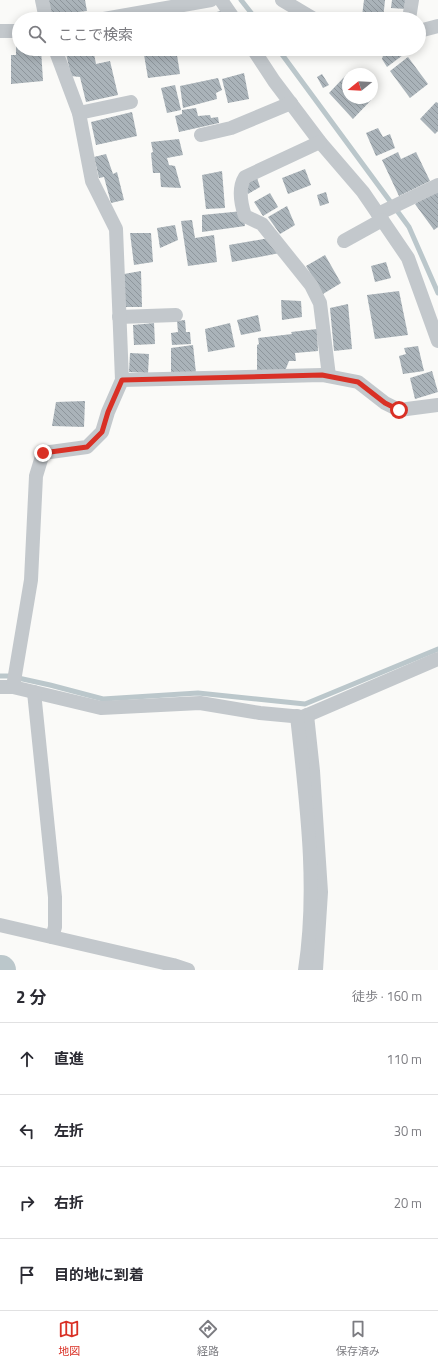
<!DOCTYPE html>
<html lang="ja">
<meta charset="utf-8">
<style>
body{margin:0;font-family:"Titillium Web","Noto Sans JP",sans-serif;background:#f2f2f3;color:#2b2b33}
.compass{position:absolute;left:342px;top:68px;width:36px;height:36px;border-radius:50%;background:#fff;box-shadow:0 2px 10px #0003;rotate:252deg}
.stop{position:absolute;width:12px;height:12px;margin:-9px;border:3px solid #d93025;border-radius:50%;background:#fff}
.stop.end{background:#d93025;border-color:#fff;box-shadow:0 1px 4px #0008}
.list{margin:0;padding:0;list-style:none}
h2{display:flex;justify-content:space-between;align-items:center;height:52px;margin:0;padding:0 16px;font-size:17px}
h2 small{font-size:13px;font-weight:400;color:#7c7c81}
.list li{display:grid;grid-template-columns:26px 1fr auto;gap:12px;align-items:center;box-sizing:border-box;height:72px;padding:0 16px;border-top:1px solid #e1e1e2}
.list b{display:block;font-size:15px;white-space:nowrap}
.list em{font-size:13px;font-style:normal;color:#7c7c81}
.icon{flex:none;width:22px;height:22px;fill:none;stroke:currentColor;stroke-width:2;stroke-linecap:round;stroke-linejoin:round}
.map{position:relative;flex:none;width:438px;height:970px;overflow:hidden}
.search{position:absolute;background:#fff;box-shadow:0 2px 10px #0003;left:12px;right:12px;top:12px;height:44px;display:flex;align-items:center;gap:10px;box-sizing:border-box;padding:0 14px;border-radius:22px;color:#7c7c81;font-size:15px}
.sheet{height:340px;background:#fff}
nav{display:flex;justify-content:space-around;align-items:center;box-sizing:border-box;height:56px;border-top:1px solid #e1e1e2;background:#fff;font-size:11px;color:#7c7c81}
nav a{display:grid;justify-items:center;gap:2px}
nav .on{color:#d93025}
.map>svg:first-child{display:block}
.lines{fill:none;stroke-linecap:round;stroke-linejoin:round}
.stream{stroke:#bbc7cb;stroke-width:5}
.river{stroke:#bbc7cb;stroke-width:30}
.building{fill:url(#building-back-hatch)}
.minor{stroke:#c3c8cc;stroke-width:14}
.route{stroke:#d93025;stroke-width:5}
</style>
<div class="map">
<svg width="438" height="970" viewBox="0 0 438 970">
<defs>
<pattern id="building-back-hatch" width="6" height="6" patternUnits="userSpaceOnUse"><rect width="6" height="6" fill="#aab3b9"/><path d="M-1 5l2 2M0 0l6 6M5-1l2 2" fill="none" stroke="#8e969c"/></pattern>
</defs>
<rect width="100%" height="100%" fill="#fafaf8"/>
<g class="lines">
<g class="stream">
<path d="M241,0L256,19"/>
<path d="M278,49L409,227L438,293"/>
<path d="M0,676H9L50,685L103,699L198,693L305,704L438,649"/>
</g>
<path class="river" d="M0,970H1"/>
</g>
<g class="building">
<path d="M42,0H85L87,11L45,16Z"/>
<path d="M364,0H385L383,19L362,16Z"/>
<path d="M392,0H407L406,9L391,8Z"/>
<path d="M224,10L227,19H202V16Z"/>
<path d="M16,41H19V49H41L43,81L11,84V55H16Z"/>
<path d="M65,49H93L96,64L110,61L118,95L86,102L80,77L71,76Z"/>
<path d="M143,49H176L180,74L148,78Z"/>
<path d="M385,49H399L403,55L387,67L382,59Z"/>
<path d="M408,57L428,84L410,98L390,71Z"/>
<path d="M244,73L249,99L228,103L222,79Z"/>
<path d="M348,73V98H373L353,119L329,93Z"/>
<path d="M322,74L329,85L323,88L317,77Z"/>
<path d="M218,78L222,90L216,93L217,99L183,108L180,86Z"/>
<path d="M175,85L181,110L167,113L161,88Z"/>
<path d="M436,102L438,103V131L435,134L420,119Z"/>
<path d="M196,108L198,116L210,115L211,118L218,117L219,123L179,132L175,116L182,114V110Z"/>
<path d="M132,112L137,136L96,145L91,122Z"/>
<path d="M378,128L383,137L390,134L395,148L376,156L366,133Z"/>
<path d="M179,139L183,155L167,158L169,165L175,166L181,188L161,187L160,173H153L151,153L153,152L151,142Z"/>
<path d="M398,152L401,159L416,152L430,181L399,196L382,160Z"/>
<path d="M106,154L113,174L117,172L124,200L111,203L104,177L99,178L94,157Z"/>
<path d="M305,169L311,185L288,194L282,178Z"/>
<path d="M222,171L225,208L206,209L202,175Z"/>
<path d="M256,175L260,187L248,194L242,182Z"/>
<path d="M436,189L438,193V227L434,230L415,204Z"/>
<path d="M326,192L329,203L320,206L317,195Z"/>
<path d="M270,193L278,207L263,216L254,202Z"/>
<path d="M287,206L295,225L280,234L268,217Z"/>
<path d="M243,211L245,226L202,232V215Z"/>
<path d="M192,220L195,238L214,235L217,262L188,266L181,221Z"/>
<path d="M175,225L178,240L160,248L157,228Z"/>
<path d="M130,233H151L153,262L134,265Z"/>
<path d="M269,238L280,253L232,262L229,245Z"/>
<path d="M325,255L341,283L323,294L306,266Z"/>
<path d="M386,262L391,278L375,282L371,266Z"/>
<path d="M141,271L142,307H123L124,274Z"/>
<path d="M399,291L408,335L375,339L367,295Z"/>
<path d="M281,300L301,301L302,317L282,320Z"/>
<path d="M348,304L352,349L334,351L330,308Z"/>
<path d="M258,315L261,331L241,335L237,320Z"/>
<path d="M185,320L186,332H190L191,344L172,345L171,333L178,332L177,321Z"/>
<path d="M154,323L155,344L134,345L133,325Z"/>
<path d="M230,323L235,347L208,352L205,329Z"/>
<path d="M317,329L318,351L295,353L296,361H289L285,371H257V345L259,344L258,338L292,334L291,332Z"/>
<path d="M193,345L196,373H171V348Z"/>
<path d="M418,346L424,371L403,374L399,356L406,354L404,348Z"/>
<path d="M130,353L149,354L148,373L129,372Z"/>
<path d="M432,371L438,392L415,399L410,378Z"/>
<path d="M85,401L84,427L52,426L56,402Z"/>
</g>
<g class="lines">
<g class="minor">
<path d="M42,0L46,19"/>
<path d="M221,0L234,19"/>
<path d="M282,0L314,19"/>
<path d="M104,19L211,0"/>
<path d="M409,19L412,0"/>
<path d="M0,31H19"/>
<path d="M419,31L438,26"/>
<path d="M253,49L274,81L320,142L363,192L408,258L438,341"/>
<path d="M79,113L131,102"/>
<path d="M201,135L231,128L291,103"/>
<path d="M320,142L245,177C238,188 241,204 245,216L262,224L311,285L320,303L329,376"/>
<path d="M378,214L438,185"/>
<path d="M344,241L382,220"/>
<path d="M119,317L176,315"/>
<path d="M122,380L322,375L358,382L385,403L399,410L438,405"/>
<path d="M0,687H13L101,708L200,703L260,713L303,717L438,659"/>
<path d="M13,687L31,580L36,476L43,453L87,447L102,432L108,412L122,380L116,229L92,181L79,113L55,49"/>
<path d="M34,692L55,897V927L52,937"/>
<path d="M307,715L313,771L321,892L316,970"/>
<path d="M297,716C306,800 318,886 305,970"/>
<path d="M0,925L173,965L188,970"/>
</g>
</g>
<g class="lines">
<path class="route" d="M43,453L87,447L102,432L108,412L122,380L322,375L358,382L385,403L399,410"/>
</g>
</svg>
<svg class="compass" viewBox="-18 -18 36 36"><path d="M0-13l5 13h-10z" fill="#e53935"/><path d="M0 13l5-13h-10z" fill="#7c7c81"/></svg>
<div class="stop" style="left:399px;top:410px"></div>
<div class="stop end" style="left:43px;top:453px"></div>
<div class="search"><svg class="icon" aria-label="search" viewBox="0 0 24 24"><circle cx="10" cy="10" r="6"/><path d="M15 15l6 6"/></svg>ここで検索</div>
</div>
<section class="sheet">
<h2>2 分<small>徒歩 · 160 m</small></h2>
<ul class="list">
<li><svg class="icon" aria-label="ahead" viewBox="0 0 24 24"><path d="M12 20V5M6 11l6-6 6 6"/></svg><div><b>直進</b></div><em>110 m</em></li>
<li><svg class="icon" aria-label="left" viewBox="0 0 24 24"><path d="M17 20v-9H6M10 6l-5 5 5 5"/></svg><div><b>左折</b></div><em>30 m</em></li>
<li><svg class="icon" aria-label="right" viewBox="0 0 24 24"><path d="M7 20v-9h11M14 6l5 5-5 5"/></svg><div><b>右折</b></div><em>20 m</em></li>
<li><svg class="icon" aria-label="arrive" viewBox="0 0 24 24"><path d="M6 21V4h12l-3 4 3 4H6"/></svg><div><b>目的地に到着</b></div></li>
</ul>
</section>
<nav>
<a class="on"><svg class="icon" aria-label="map" viewBox="0 0 24 24"><path d="M3 6l6-2 6 2 6-2v14l-6 2-6-2-6 2zM9 4v14M15 6v14"/></svg>地図</a>
<a><svg class="icon" aria-label="directions" viewBox="0 0 24 24"><path d="M12 3l9 9-9 9-9-9zM9 14v-3h6M13 9l2 2-2 2"/></svg>経路</a>
<a><svg class="icon" aria-label="saved" viewBox="0 0 24 24"><path d="M7 4h10v16l-5-4-5 4z"/></svg>保存済み</a>
</nav>
